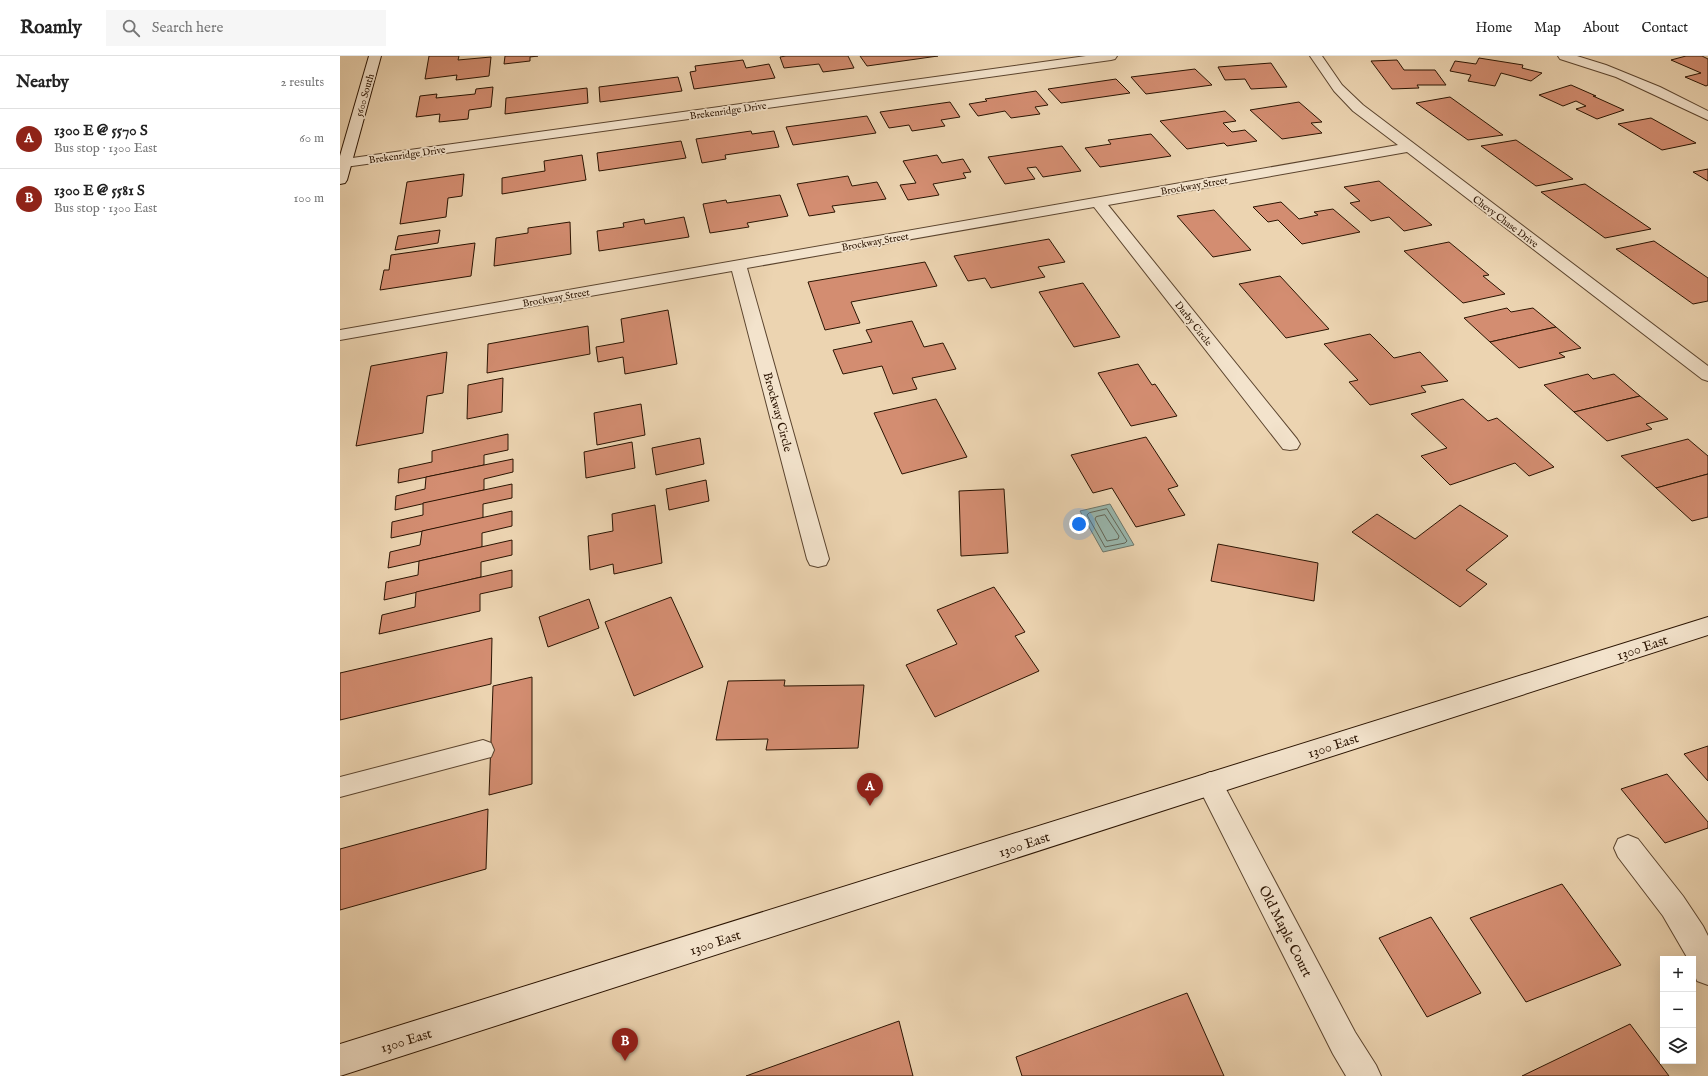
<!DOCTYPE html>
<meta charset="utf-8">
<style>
body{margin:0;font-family:"IM FELL English",serif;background:#f6f6f6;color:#222}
.controls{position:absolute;right:12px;bottom:12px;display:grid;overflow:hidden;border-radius:0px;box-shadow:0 4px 16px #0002}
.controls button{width:36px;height:36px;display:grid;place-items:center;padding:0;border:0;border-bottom:1px solid #e0e0e0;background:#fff;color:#222;font:20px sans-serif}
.you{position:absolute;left:739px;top:468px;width:14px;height:14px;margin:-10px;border:3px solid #fff;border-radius:50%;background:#1a73e8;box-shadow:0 0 0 6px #1a73e833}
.badge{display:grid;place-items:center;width:26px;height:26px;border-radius:50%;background:#8f2418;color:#fff;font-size:13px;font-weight:700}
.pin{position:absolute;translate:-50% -33px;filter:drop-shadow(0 1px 2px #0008)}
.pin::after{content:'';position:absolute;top:21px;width:14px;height:12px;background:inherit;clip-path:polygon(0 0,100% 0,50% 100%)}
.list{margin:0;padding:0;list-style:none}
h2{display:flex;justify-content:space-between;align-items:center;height:52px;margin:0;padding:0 16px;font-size:17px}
h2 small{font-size:13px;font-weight:400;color:#767676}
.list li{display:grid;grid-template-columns:26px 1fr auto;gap:12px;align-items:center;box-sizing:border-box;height:60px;padding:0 16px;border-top:1px solid #e0e0e0}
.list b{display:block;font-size:15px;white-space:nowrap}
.list p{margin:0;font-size:13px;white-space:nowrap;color:#767676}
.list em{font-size:13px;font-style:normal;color:#767676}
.icon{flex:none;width:22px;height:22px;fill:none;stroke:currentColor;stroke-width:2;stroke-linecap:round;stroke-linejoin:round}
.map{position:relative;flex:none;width:1368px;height:1020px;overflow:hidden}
header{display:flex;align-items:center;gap:24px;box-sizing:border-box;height:56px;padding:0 20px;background:#fff;border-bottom:1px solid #e0e0e0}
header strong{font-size:19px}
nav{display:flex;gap:22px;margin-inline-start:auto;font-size:14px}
.search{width:280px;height:36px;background:#f6f6f6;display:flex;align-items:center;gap:10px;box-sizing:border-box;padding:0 14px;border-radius:0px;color:#767676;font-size:15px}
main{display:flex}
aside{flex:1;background:#fff}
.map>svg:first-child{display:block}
.water{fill:#99b8af;stroke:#6d766a}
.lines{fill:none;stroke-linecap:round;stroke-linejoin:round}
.shore{stroke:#626658;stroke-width:1}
.building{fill:#d38d71;stroke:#2b1402}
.service-casing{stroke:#5b442e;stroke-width:2}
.minor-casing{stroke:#5b442e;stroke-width:2}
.secondary-casing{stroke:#2b1402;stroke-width:2}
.service{fill:#f3e3cc;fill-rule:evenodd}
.minor{fill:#f3e3cc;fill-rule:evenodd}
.secondary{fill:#f3e3cc;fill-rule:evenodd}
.labels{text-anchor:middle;stroke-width:3.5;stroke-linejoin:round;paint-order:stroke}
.far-street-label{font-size:10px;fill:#2b1402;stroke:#f3e3cc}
.street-label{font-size:12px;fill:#2b1402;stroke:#f3e3cc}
.near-street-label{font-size:14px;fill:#2b1402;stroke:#f3e3cc}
</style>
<header>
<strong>Roamly</strong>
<div class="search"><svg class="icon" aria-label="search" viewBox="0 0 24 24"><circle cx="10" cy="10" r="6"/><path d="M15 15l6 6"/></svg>Search here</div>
<nav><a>Home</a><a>Map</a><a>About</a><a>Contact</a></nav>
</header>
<main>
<aside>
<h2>Nearby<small>2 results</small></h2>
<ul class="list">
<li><span class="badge">A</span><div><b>1300 E @ 5570 S</b><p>Bus stop · 1300 East</p></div><em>60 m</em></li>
<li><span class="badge">B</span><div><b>1300 E @ 5581 S</b><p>Bus stop · 1300 East</p></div><em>100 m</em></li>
</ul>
</aside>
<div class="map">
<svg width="1368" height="1020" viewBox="0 0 1368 1020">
<rect width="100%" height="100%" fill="#ecd4b1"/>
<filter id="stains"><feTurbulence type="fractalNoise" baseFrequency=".005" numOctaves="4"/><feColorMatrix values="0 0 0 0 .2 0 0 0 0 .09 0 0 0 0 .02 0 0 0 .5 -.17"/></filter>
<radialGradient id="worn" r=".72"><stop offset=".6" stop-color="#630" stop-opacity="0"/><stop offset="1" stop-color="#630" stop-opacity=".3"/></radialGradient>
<path class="water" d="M770,448L794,489L763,496L740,455Z"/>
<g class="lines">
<g class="shore">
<path d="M767,453L787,485L785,487L765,491L747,459L749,457Z"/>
<path d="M765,459L779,480L778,483L767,485L755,463L756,461Z"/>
</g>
</g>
<g class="building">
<path d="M89,0H119L118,4L151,1L149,20L116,24L117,19L85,23Z"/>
<path d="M165,0H198L190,1V5L164,8Z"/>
<path d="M446,0H508L514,12L483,16L479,8L444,12L440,1Z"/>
<path d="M520,0H598L527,10Z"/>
<path d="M1346,0H1362L1368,3V29L1366,30L1345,21L1361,17L1331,4Z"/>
<path d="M1139,2L1183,9L1182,12L1202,17L1191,25L1161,17L1155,30L1128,25L1131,19L1110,15L1115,5L1136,8Z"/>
<path d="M403,4L406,12L429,8L435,22L354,33L350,16L356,15L355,10Z"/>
<path d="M1057,4L1064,14H1095L1106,29H1077L1079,32L1052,33L1031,5Z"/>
<path d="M931,7L947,31L911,33L905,23L885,24L878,11Z"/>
<path d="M855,13L872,29L806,38L791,21Z"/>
<path d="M338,21L342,35L260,46L259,31Z"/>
<path d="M776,23L790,37L721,47L708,33Z"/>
<path d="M1231,29L1256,40H1253L1284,54L1257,63L1236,53L1246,50L1236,45L1223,50L1199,39Z"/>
<path d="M153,31L151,51L129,54L128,63L99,66L100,58L76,61L80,40L97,38L96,42L135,38L136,33Z"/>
<path d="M247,32L248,47L165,58L166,42Z"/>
<path d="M696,35L708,49L695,51L700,58L671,62L665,55L638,60L629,48L647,45L645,43Z"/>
<path d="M1110,41L1163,79L1128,84L1076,47Z"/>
<path d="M610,46L620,61L601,64L605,70L572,75L569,69L549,72L540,56Z"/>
<path d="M959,46L982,66L971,67L982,77L942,83L910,54Z"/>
<path d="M885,55L896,65L883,67L892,76L905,74L917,85L887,90L884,87L847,93L820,65Z"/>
<path d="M527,60L536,77L453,89L446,71Z"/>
<path d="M1311,62L1356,87L1322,94L1278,68Z"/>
<path d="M411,75L412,78L434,75L439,91L385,99L386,103L362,107L356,83Z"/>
<path d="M811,78L831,100L760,111L745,92L771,88L768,84Z"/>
<path d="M1176,84L1233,123L1196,130L1141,90Z"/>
<path d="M341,85L346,102L259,115L257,97Z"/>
<path d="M722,90L741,115L703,121L696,111L687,112L695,123L665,128L648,101Z"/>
<path d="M242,99L246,124L162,138V122L205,115L204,105Z"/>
<path d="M597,99L602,107L623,103L631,116L623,117L626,122L593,128L599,139L568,144L560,129L576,127L563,105Z"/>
<path d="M1368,113V125L1353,116Z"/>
<path d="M124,118L122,140L108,142L106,161L60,168L67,126Z"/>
<path d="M508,120L512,130L537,126L546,143L492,150L495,156L469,160L457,128Z"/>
<path d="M1039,125L1092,169L1064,175L1049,161L1031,165L1010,147L1020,145L1004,131Z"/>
<path d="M1245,128L1311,173L1265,182L1201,136Z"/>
<path d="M440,139L448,160L407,167L409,171L370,177L363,148L386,144L387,147Z"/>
<path d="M941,146L959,163L978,159L974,156L993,153L1020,176L962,188L938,164L928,166L913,151Z"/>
<path d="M874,154L911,194L873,201L837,160Z"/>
<path d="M344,161L349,181L259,195L257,175L284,171L283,167L304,163L305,168Z"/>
<path d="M230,166L231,198L154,210L156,182L188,177V172Z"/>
<path d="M100,174L98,187L55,194L58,180Z"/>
<path d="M709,183L725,206L698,211L705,221L651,232L645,222L628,225L614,200Z"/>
<path d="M1314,185L1368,222V245L1353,248L1276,193Z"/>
<path d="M1109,186L1149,219L1143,220L1165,238L1123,247L1064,195Z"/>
<path d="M135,187L131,220L40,234L44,214H49L51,199Z"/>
<path d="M585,206L597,230L511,246L520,267L485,274L468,226Z"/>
<path d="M940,220L989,273L946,282L899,228Z"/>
<path d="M743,227L780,281L734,291L699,236Z"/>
<path d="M1167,252L1171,256L1193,252L1216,271L1150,286L1124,262Z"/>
<path d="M328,254L337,308L285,318L283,301L258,306L256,291L284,286L281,263Z"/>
<path d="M572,265L584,291L603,287L616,313L572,322L577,333L553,338L542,310L503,318L493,294L532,286L526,274Z"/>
<path d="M248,270L250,298L147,317L148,288Z"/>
<path d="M1216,271L1241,292L1219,297L1225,301L1179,312L1150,286Z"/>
<path d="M1030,278L1054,302L1080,296L1108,325L1081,330L1086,336L1030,349L1009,326L1018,324L984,288Z"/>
<path d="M107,296L103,337L87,340L83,377L16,390L31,310Z"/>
<path d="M798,308L812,329L815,328L837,360L791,370L758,317Z"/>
<path d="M1248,318L1253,323L1274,318L1300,340L1234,356L1204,329Z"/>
<path d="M163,322L162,356L127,363L128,329Z"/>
<path d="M1300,340L1328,363L1306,368L1312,373L1267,385L1234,356Z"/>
<path d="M596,343L627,401L562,418L534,357Z"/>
<path d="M1123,343L1148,365L1157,362L1214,411L1189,420L1175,407L1110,429L1081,400L1107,392L1071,358Z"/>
<path d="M301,348L305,379L257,389L254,357Z"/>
<path d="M168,378V394L144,399V409L58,427L59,413L92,406V395Z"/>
<path d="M806,381L838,430L828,433L845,459L796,471L772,432L753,437L731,399Z"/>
<path d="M360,382L364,408L316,419L312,392Z"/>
<path d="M1348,383L1368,400V418L1316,432L1281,400Z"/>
<path d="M292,386L295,412L246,422L244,396Z"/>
<path d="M173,403V416L144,423V434L55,454L56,440L85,433L86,421Z"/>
<path d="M1368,418V461L1352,465L1316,432Z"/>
<path d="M366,424L369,445L329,454L326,433Z"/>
<path d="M172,428V442L143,448V462L51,482L52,466L83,459V447Z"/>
<path d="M664,433L668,497L621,500L619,435Z"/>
<path d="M315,449L322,507L274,518L273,508L250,514L248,480L273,475L272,458Z"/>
<path d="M1120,449L1168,480L1126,514L1147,528L1120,551L1012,476L1037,458L1075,483Z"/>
<path d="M172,455V470L142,477V491L48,512L50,496L80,489L82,475Z"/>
<path d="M172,484V499L141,506V521L44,544L46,526L78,519L79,505Z"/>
<path d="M878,488L978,507L974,545L871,525Z"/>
<path d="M172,514V531L140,538V555L39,578L42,559L75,551L76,536Z"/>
<path d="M654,531L685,576L675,580L699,615L595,661L566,609L617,588L597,554Z"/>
<path d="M331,541L363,611L294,640L265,566Z"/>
<path d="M249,543L259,572L208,591L199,561Z"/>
<path d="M152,582L151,628L0,664V617Z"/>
<path d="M192,621V728L149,739L153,630Z"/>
<path d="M445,624L444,630L524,629L518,692L426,694L428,683L376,684L388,625Z"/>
<path d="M1368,690V725L1344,698Z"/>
<path d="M1327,718L1368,766V772L1325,787L1281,733Z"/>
<path d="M148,753L146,813L0,854V793Z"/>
<path d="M1222,828L1281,909L1186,946L1130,862Z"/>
<path d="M1091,861L1141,937L1087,961L1039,882Z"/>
<path d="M847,937L884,1020H682L676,1001Z"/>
<path d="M559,965L573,1020H406Z"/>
<path d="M1290,968L1329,1020H1182Z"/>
</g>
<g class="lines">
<g class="service-casing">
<path id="service" d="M143,684L151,687L154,694L151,701L0,741V721Z"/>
</g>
<g class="minor-casing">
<g id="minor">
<path d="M746,0H777L775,3L771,4L5,111L0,110V104L5,103Z"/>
<path d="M970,0H982L1002,29L1023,49L1368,310V325L1362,323L1067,96L768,149L957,383L960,388L957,393L950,394L943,393L754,151L407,212L489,503L486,509L478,511L470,509L467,503L392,215L0,284V274L1058,89L1013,55L994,35Z"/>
<path d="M1218,0H1237L1266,9L1320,31L1368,55V64L1276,21L1220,3Z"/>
<path d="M870,716L879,720L1015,976L1036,1009L1041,1020H1006L993,998L857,728L861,720Z"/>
<path d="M1288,779L1298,783L1309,797L1343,840L1363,870L1368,880V929L1357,925L1353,914V903H1348L1323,860L1278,801L1274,792L1278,783Z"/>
</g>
</g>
<g class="secondary-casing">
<g id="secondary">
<path d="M29,0H41L7,124L5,127L0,128V100Z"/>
<path d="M1368,561V579L0,1020V988Z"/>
</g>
</g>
<use href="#service" class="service"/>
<use href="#minor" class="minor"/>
<use href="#secondary" class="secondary"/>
</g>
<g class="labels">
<g class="far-street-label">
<text transform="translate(24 39) rotate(-74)" y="4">5600 South</text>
<text transform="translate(388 54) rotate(-8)" y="4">Brekenridge Drive</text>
<text transform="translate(67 98) rotate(-8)" y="4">Brekenridge Drive</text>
<text transform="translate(854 129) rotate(-10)" y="4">Brockway Street</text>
<text transform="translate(1166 165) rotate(37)" y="4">Chevy Chase Drive</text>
<text transform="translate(535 185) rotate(-10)" y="4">Brockway Street</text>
<text transform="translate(216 241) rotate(-10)" y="4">Brockway Street</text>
<text transform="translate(854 267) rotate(52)" y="4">Darby Circle</text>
</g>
<g class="street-label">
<text transform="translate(438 356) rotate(75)" y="4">Brockway Circle</text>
</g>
<g class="near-street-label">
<text transform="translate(1302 591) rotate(-18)" y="5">1300 East</text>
<text transform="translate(993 689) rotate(-18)" y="5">1300 East</text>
<text transform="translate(684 788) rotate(-18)" y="5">1300 East</text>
<text transform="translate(946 875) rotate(63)" y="5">Old Maple Court</text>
<text transform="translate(375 886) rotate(-18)" y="5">1300 East</text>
<text transform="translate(66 984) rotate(-17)" y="5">1300 East</text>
</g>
</g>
<rect width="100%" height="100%" filter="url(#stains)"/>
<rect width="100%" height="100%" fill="url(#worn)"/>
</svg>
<div class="controls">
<button>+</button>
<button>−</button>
<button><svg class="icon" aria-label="layers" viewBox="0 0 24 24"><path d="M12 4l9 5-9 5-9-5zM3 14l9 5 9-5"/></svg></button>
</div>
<div class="you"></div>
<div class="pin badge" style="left:530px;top:750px">A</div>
<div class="pin badge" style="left:285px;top:1005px">B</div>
</div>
</main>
